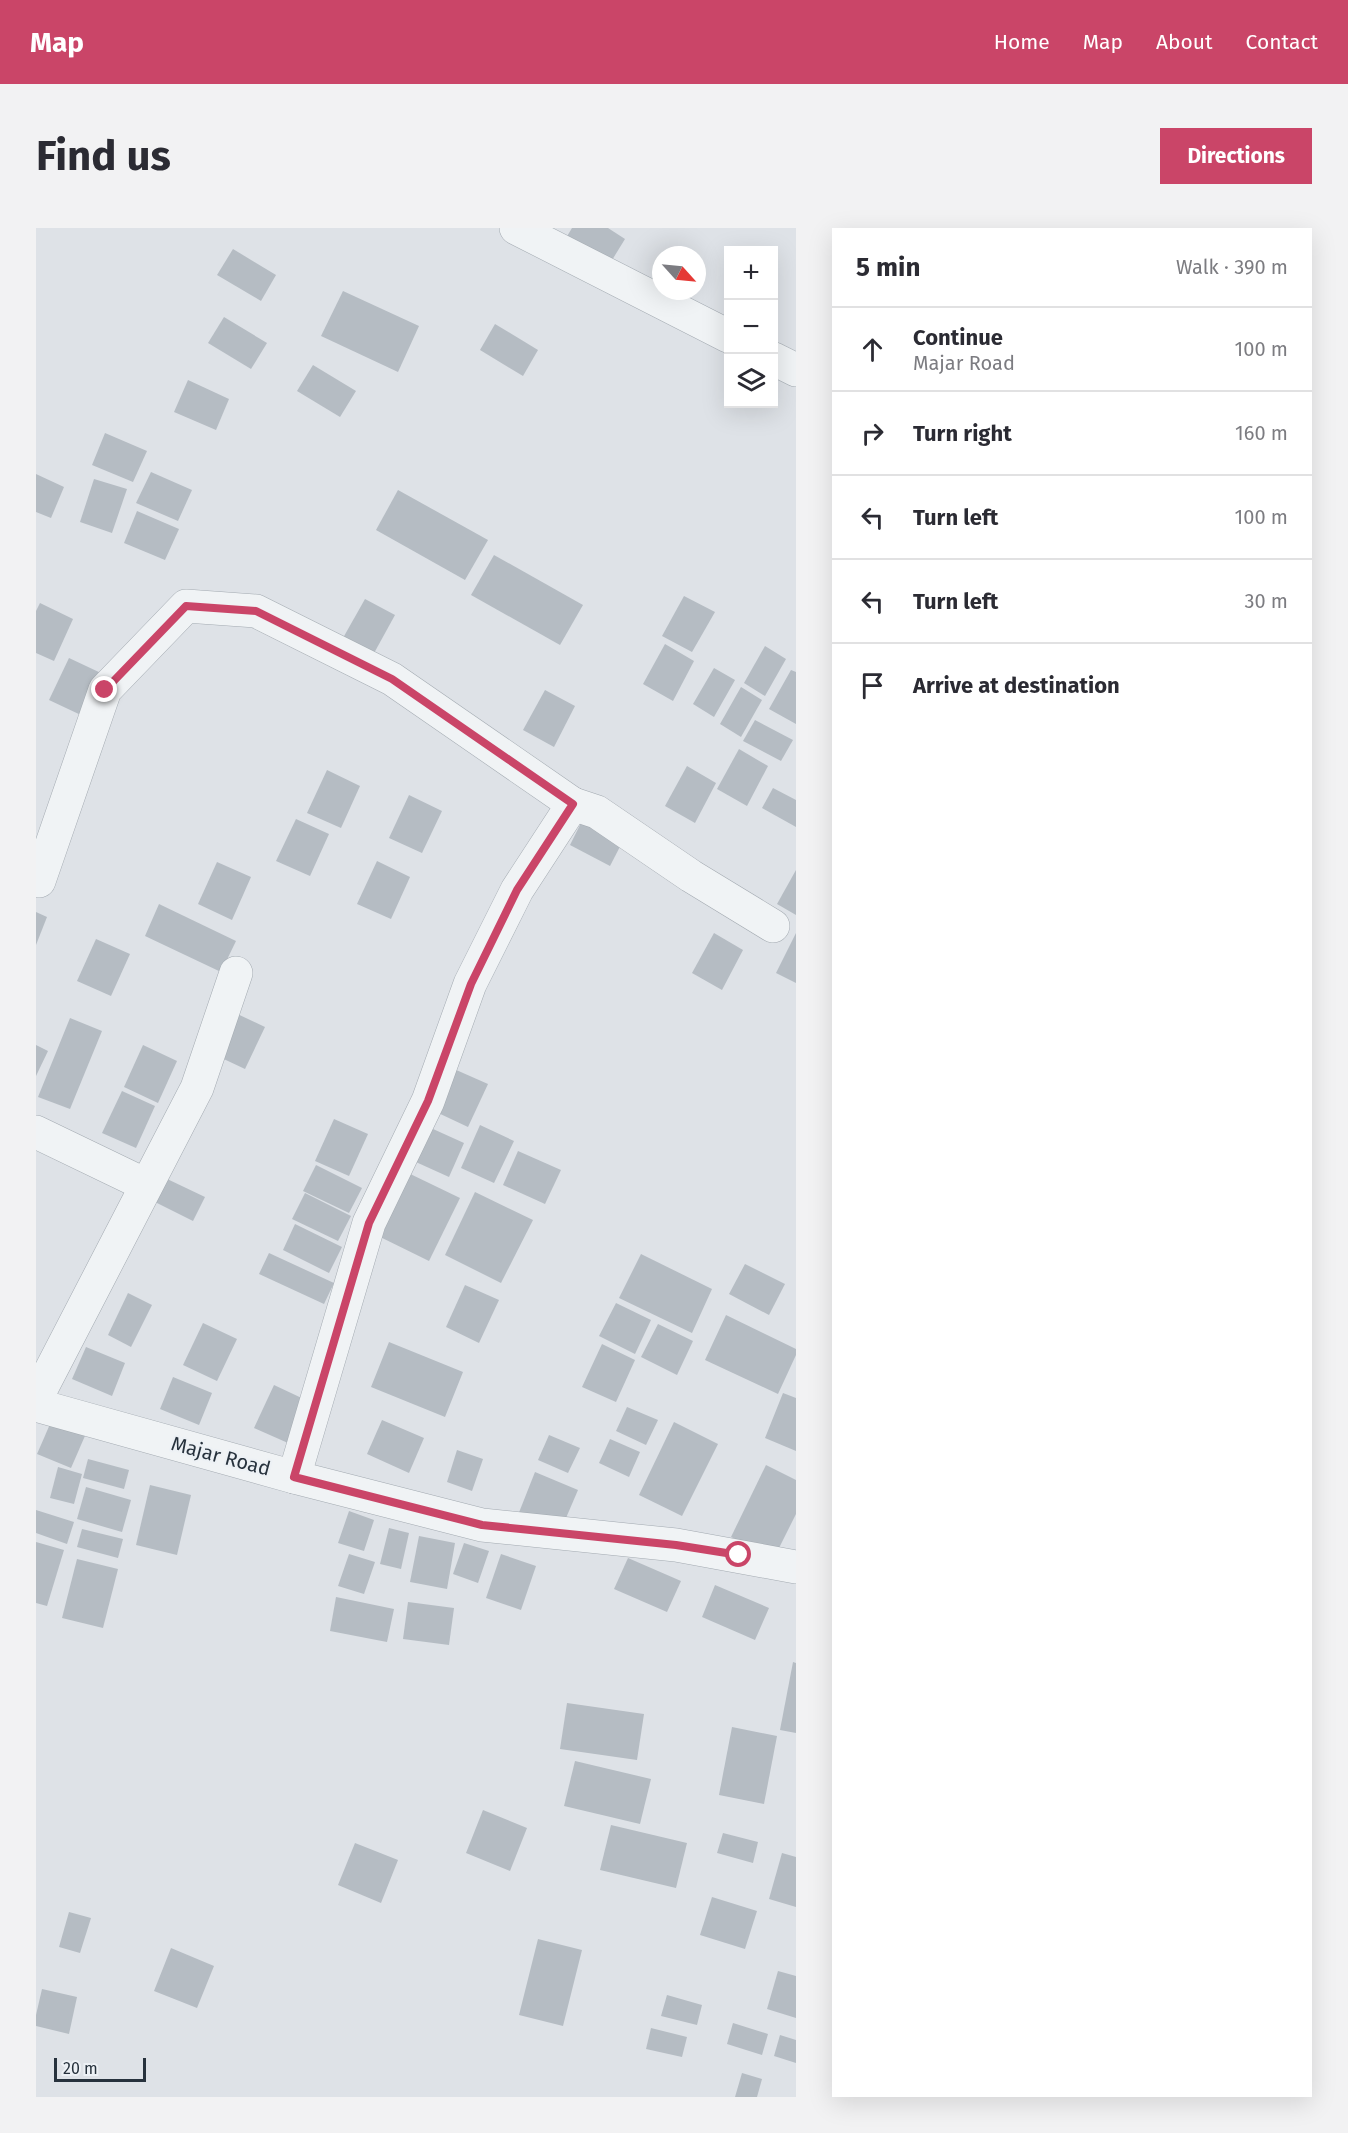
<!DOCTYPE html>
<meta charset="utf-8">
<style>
body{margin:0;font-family:"Fira Sans",sans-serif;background:#f2f2f3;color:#2b2b33}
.controls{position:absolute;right:18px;top:18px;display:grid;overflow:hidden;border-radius:0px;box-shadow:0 6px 24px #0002}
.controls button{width:54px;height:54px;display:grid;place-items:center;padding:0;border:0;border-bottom:2px solid #e1e1e2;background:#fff;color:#2b2b33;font:30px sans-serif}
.compass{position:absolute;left:616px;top:18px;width:54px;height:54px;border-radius:50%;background:#fff;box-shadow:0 6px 24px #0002;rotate:117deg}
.scale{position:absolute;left:18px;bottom:15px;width:92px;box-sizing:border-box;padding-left:6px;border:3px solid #27323d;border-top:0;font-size:16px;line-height:21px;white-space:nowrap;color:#27323d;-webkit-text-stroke:4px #edf1f5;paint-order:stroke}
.stop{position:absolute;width:18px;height:18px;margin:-14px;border:4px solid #ca4568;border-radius:50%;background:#fff}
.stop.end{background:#ca4568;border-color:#fff;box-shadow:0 2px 6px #0008}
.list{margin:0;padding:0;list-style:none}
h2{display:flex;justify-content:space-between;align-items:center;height:78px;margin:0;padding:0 24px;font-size:26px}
h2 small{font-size:20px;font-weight:400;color:#7c7c81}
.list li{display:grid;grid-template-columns:39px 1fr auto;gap:18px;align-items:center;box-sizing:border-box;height:84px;padding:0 24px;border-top:2px solid #e1e1e2}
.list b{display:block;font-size:22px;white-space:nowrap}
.list p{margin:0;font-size:20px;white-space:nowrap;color:#7c7c81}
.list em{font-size:20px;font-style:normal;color:#7c7c81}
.icon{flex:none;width:33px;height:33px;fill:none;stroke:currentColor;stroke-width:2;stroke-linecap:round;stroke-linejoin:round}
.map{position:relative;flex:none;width:760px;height:1869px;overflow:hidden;border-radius:0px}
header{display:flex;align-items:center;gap:36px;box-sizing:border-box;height:84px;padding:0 30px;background:#ca4568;color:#fff}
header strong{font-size:28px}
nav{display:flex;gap:33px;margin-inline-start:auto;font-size:21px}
.intro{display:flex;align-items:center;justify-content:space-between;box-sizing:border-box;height:144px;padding:0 36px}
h1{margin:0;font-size:42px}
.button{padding:15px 27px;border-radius:0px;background:#ca4568;color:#fff;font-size:21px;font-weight:700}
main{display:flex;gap:36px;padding:0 36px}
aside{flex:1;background:#fff;border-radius:0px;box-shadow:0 6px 24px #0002}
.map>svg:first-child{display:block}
.building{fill:#b5bcc3}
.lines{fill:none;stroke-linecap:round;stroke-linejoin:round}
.minor-casing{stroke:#a3aab1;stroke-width:34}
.minor{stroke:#f0f3f5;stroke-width:33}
.route{stroke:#ca4568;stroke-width:8}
.labels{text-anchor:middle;stroke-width:4.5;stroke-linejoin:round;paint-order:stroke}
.street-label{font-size:20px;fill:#27323d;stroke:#edf1f5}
</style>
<header>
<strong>Map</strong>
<nav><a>Home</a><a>Map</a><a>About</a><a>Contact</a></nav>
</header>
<div class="intro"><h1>Find us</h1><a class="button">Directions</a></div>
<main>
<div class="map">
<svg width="760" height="1869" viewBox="0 0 760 1869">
<rect width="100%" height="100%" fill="#dee2e7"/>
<g class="building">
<path d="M536,0H572L589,11L573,37L530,10Z"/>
<path d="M197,21L240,47L225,73L181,47Z"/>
<path d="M307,63L383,98L362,144L285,108Z"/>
<path d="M188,89L231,115L215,141L172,115Z"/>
<path d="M459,96L502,122L487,148L444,122Z"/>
<path d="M277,137L320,163L304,189L261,163Z"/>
<path d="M152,152L193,171L180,202L138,184Z"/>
<path d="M69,205L111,223L97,254L56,237Z"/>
<path d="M115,244L156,262L142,293L100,275Z"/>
<path d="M0,246L28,259L15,290L0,284Z"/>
<path d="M58,251L91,261L76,305L44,294Z"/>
<path d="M362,262L452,312L429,352L340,302Z"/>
<path d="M101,283L143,301L129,332L88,315Z"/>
<path d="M458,327L547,377L524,417L435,367Z"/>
<path d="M648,368L679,384L656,424L626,408Z"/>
<path d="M329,371L359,387L337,427L307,410Z"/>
<path d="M4,375L37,391L18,433L0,425V383Z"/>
<path d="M629,416L658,433L637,473L607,456Z"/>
<path d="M729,418L750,431L729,468L708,455Z"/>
<path d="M33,430L67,446L47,488L13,472Z"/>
<path d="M678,440L699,452L678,489L657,476Z"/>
<path d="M755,442L760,444V496L733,481Z"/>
<path d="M705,459L726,472L705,509L684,496Z"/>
<path d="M509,462L539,478L518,519L487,502Z"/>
<path d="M719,492L757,512L745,533L707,513Z"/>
<path d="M703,521L732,538L711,578L681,561Z"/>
<path d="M651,538L680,555L659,595L629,578Z"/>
<path d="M291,542L324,558L305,600L271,585Z"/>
<path d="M737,560L760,572V599L726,580Z"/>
<path d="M373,567L406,583L386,625L353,610Z"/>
<path d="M549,587L590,607L574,638L534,617Z"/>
<path d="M260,591L293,606L274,648L240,633Z"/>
<path d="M341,633L374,649L355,691L321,676Z"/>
<path d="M181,634L215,649L196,692L162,676Z"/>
<path d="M760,642V687L741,676Z"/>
<path d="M123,676L200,713L185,744L109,708Z"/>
<path d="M0,684L11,689L0,717Z"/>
<path d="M678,705L707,722L686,762L656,745Z"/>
<path d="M760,705V755L740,745Z"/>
<path d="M60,711L94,726L75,768L41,753Z"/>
<path d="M195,783L229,799L209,841L175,825Z"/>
<path d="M34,790L66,803L34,881L2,869Z"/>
<path d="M0,817L12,823L0,848Z"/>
<path d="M107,817L141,833L122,875L88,859Z"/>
<path d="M418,841L452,856L432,899L398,883Z"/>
<path d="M86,863L119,878L100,920L66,905Z"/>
<path d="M298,891L332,906L313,948L279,933Z"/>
<path d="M386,896L428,915L413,949L371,930Z"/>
<path d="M444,897L478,913L458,955L425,940Z"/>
<path d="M482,923L525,942L509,976L467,957Z"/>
<path d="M280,937L326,960L313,985L267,963Z"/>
<path d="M366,942L424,970L393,1033L336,1005Z"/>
<path d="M127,949L169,969L157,993L115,972Z"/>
<path d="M439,964L497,992L465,1055L409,1027Z"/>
<path d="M269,965L315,988L302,1013L256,991Z"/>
<path d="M259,996L306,1019L293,1045L247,1022Z"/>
<path d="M233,1025L298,1055L288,1076L223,1046Z"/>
<path d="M605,1026L676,1061L656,1105L583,1070Z"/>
<path d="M709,1036L749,1056L733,1087L693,1066Z"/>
<path d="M429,1057L463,1072L443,1115L410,1099Z"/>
<path d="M92,1065L116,1077L95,1119L72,1107Z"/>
<path d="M580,1075L615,1092L599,1126L563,1108Z"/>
<path d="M690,1087L760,1121V1127L742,1166L669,1132Z"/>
<path d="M167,1095L201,1111L181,1153L147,1137Z"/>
<path d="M622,1096L657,1113L641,1147L605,1129Z"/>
<path d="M353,1114L427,1144L409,1189L335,1159Z"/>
<path d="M566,1116L599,1132L580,1174L546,1159Z"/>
<path d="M50,1119L89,1135L76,1168L36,1151Z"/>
<path d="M137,1149L176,1165L163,1197L124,1181Z"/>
<path d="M238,1157L272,1173L252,1215L218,1200Z"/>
<path d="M747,1165L760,1170V1223L729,1210Z"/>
<path d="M591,1179L622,1192L610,1217L580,1203Z"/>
<path d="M18,1187L52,1201L35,1240L1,1226Z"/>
<path d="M346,1192L388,1210L373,1245L331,1226Z"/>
<path d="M638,1194L682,1216L646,1288L603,1267Z"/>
<path d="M513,1207L544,1220L532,1245L502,1232Z"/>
<path d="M574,1211L604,1224L593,1249L563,1235Z"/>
<path d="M421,1222L447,1231L436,1263L411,1254Z"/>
<path d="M52,1231L93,1242L88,1261L47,1250Z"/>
<path d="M730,1237L760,1252V1286L738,1330L695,1309Z"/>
<path d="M22,1239L46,1246L38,1276L14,1270Z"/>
<path d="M499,1244L542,1262L524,1304L482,1287Z"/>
<path d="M114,1257L155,1267L141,1327L100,1317Z"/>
<path d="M50,1259L95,1272L86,1304L41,1291Z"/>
<path d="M0,1282L38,1294L31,1316L0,1305Z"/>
<path d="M313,1283L338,1292L328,1323L302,1315Z"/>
<path d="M353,1300L373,1305L365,1341L344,1336Z"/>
<path d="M46,1301L87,1311L82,1330L41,1319Z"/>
<path d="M383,1308L419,1315L411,1361L374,1354Z"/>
<path d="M0,1314L28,1322L11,1378L0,1375Z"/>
<path d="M428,1315L453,1323L442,1355L417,1346Z"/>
<path d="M313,1326L339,1334L328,1366L302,1358Z"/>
<path d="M465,1326L500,1338L485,1382L450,1370Z"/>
<path d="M592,1330L645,1353L631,1384L578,1361Z"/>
<path d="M41,1331L82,1341L67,1400L26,1390Z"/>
<path d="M679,1357L733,1380L719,1412L666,1389Z"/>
<path d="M300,1369L358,1381L351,1414L294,1403Z"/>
<path d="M372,1374L418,1380L413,1417L367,1411Z"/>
<path d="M757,1434L760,1435V1505L744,1502Z"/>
<path d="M531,1475L608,1486L601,1532L524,1521Z"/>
<path d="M696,1499L741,1508L728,1576L683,1567Z"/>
<path d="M539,1533L615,1551L604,1596L528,1578Z"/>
<path d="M447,1582L491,1600L474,1643L430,1625Z"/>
<path d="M575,1597L651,1615L640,1660L564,1642Z"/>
<path d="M687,1605L722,1614L717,1635L681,1625Z"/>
<path d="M319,1615L362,1632L345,1675L302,1657Z"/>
<path d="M746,1625L760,1629V1679L733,1671Z"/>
<path d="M676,1669L721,1683L709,1721L664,1707Z"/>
<path d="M33,1684L55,1690L44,1725L23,1719Z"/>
<path d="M502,1711L546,1722L527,1798L483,1787Z"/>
<path d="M135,1720L178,1738L161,1780L118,1763Z"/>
<path d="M742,1743L760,1748V1790L731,1781Z"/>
<path d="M6,1761L41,1769L33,1806L0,1798V1787Z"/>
<path d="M631,1767L666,1777L661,1797L625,1788Z"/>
<path d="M697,1795L732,1806L726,1827L691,1816Z"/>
<path d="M615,1800L651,1809L646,1829L610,1821Z"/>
<path d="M744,1807L760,1812V1835L738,1828Z"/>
<path d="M706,1845L726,1851L721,1869H699Z"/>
</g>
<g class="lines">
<g class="minor-casing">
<g id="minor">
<path d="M480,0L692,108"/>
<path d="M738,131L760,142"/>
<path d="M537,576L561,584L655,648L737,698"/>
<path d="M3,653L69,462L150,378L220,383L356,451L537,576L481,662L434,756L392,873L333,995L258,1249"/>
<path d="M0,904L110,957"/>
<path d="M0,1171L161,860L200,745"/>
<path d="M0,1177L258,1249L446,1297L640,1317L760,1339"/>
</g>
</g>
<use href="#minor" class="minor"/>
</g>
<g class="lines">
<path class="route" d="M69,462L150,378L220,383L356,451L537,576L481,662L435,756L392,873L333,995L258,1249L446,1297L640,1317L703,1327"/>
</g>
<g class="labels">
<g class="street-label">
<text transform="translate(185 1228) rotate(15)" y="7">Majar Road</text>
</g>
</g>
</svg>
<div class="controls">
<button>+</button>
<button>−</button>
<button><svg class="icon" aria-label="layers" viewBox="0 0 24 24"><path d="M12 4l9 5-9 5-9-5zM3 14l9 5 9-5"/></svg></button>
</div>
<svg class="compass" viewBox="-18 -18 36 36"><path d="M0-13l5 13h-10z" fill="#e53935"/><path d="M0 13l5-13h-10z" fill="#7c7c81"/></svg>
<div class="scale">20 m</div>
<div class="stop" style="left:703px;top:1327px"></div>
<div class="stop end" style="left:69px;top:462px"></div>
</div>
<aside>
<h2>5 min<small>Walk · 390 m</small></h2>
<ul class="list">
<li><svg class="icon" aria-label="ahead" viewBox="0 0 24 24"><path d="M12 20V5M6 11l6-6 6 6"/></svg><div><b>Continue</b><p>Majar Road</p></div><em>100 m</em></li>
<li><svg class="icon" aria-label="right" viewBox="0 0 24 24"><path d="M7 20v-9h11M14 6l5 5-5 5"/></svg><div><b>Turn right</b></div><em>160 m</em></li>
<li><svg class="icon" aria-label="left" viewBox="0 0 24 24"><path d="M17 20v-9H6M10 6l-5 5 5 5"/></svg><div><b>Turn left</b></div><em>100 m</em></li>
<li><svg class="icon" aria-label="left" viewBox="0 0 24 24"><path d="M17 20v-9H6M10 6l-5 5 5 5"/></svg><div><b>Turn left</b></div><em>30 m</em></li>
<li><svg class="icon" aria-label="arrive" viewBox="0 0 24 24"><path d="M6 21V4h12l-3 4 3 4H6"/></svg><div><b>Arrive at destination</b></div></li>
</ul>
</aside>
</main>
